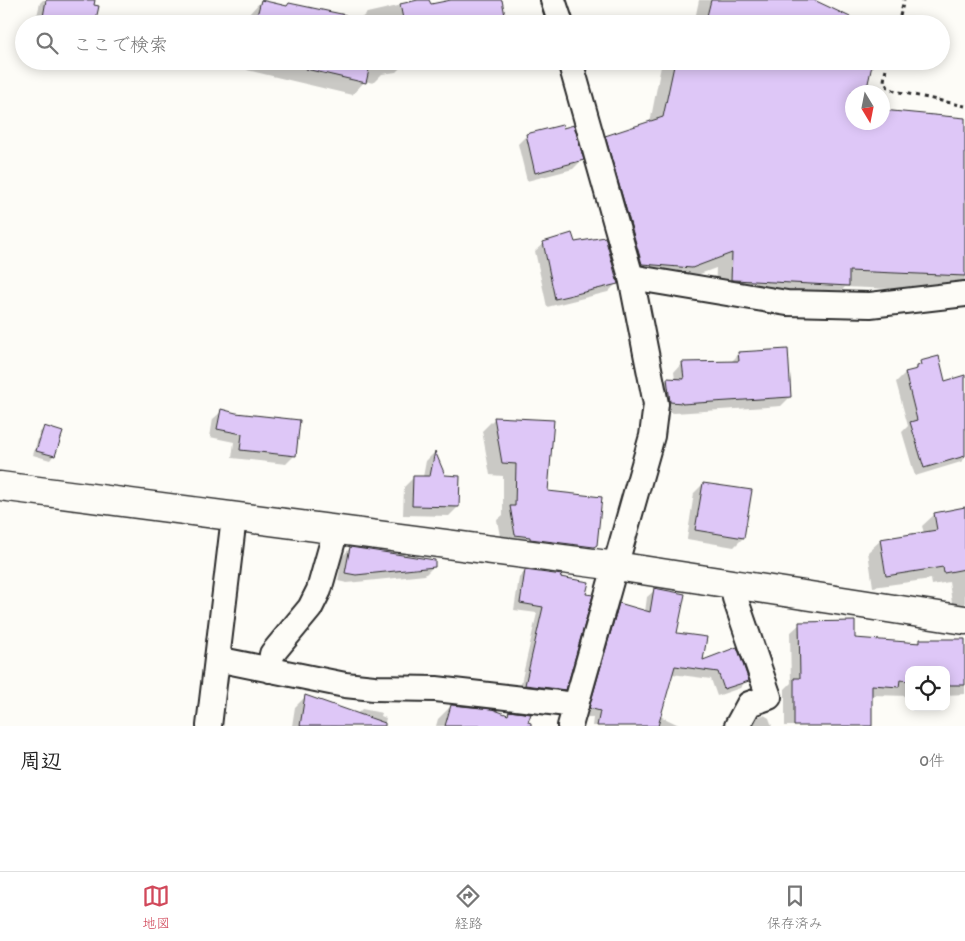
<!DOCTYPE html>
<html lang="ja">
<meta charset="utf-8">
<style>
body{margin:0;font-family:Itim,"Klee One",sans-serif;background:#f2f2f2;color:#222}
.controls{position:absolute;right:15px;bottom:15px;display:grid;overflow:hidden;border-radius:10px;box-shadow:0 2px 12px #0003}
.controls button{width:45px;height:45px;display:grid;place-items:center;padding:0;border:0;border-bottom:1px solid #e0e0e0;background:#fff;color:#222;font:25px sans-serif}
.compass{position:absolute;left:845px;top:85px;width:45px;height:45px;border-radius:50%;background:#fff;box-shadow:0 2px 12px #0003;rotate:170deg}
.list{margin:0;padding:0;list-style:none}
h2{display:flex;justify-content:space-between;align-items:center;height:65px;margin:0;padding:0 20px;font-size:21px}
h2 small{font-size:16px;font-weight:400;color:#767676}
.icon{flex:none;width:28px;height:28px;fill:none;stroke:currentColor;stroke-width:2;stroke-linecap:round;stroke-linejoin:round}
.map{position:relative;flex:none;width:965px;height:726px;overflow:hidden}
.search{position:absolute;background:#fff;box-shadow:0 2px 12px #0003;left:15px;right:15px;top:15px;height:55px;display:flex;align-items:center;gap:12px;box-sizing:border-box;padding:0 18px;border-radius:28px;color:#767676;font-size:19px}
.sheet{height:145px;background:#fff}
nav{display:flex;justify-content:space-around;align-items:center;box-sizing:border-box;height:70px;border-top:1px solid #e0e0e0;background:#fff;font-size:14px;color:#767676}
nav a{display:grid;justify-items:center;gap:2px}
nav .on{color:#d1495b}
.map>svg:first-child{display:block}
.shadow{fill:#0003}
.building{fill:#dec7f7;stroke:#2b2b2b}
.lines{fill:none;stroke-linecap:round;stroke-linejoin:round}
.street-casing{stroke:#2b2b2b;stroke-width:28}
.secondary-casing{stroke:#2b2b2b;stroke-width:31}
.path{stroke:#2b2b2b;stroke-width:3;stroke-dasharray:4 4;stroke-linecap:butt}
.street{stroke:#fdfcf7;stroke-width:24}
.secondary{stroke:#fdfcf7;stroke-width:28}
</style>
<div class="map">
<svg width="965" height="726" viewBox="0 0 965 726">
<rect width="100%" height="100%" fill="#fdfcf7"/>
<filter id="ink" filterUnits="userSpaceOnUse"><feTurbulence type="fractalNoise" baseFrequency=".02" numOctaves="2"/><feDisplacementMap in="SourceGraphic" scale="10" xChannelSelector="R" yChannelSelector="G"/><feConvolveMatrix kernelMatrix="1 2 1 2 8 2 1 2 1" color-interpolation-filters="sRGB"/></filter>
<g filter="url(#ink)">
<g class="shadow">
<path d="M43,0H75L93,24H35L40,3Z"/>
<path d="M424,0H428L430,5L458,0H500L504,21L501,24H246L249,14L261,1L286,7L289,4L358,21L367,13Z"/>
<path d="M699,0H812L862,24H694Z"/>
<path d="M250,61H407L396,72L382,74L373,83L365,81L352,95L247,70Z"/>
<path d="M662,61H872L865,92H852V122L965,120V292L845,287L831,302L715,295L716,268L675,283L626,280L590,153L606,137L650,123Z"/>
<path d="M527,135L582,160L573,169L527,181L518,144Z"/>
<path d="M544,243L574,244L617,283L608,292L547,307L535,251Z"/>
<path d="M739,354L790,397L781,406L674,413L661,410L658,389L667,380H675L674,372L682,363L731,362Z"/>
<path d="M921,363L945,382L965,376V458L961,462L915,476L902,432L908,426L896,382L905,373L912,371Z"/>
<path d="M222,411L299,421L294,456L286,464L232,458L234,442L210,437L213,419Z"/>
<path d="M495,418L546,493L595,544L579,560L502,547L497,520L503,515V476L490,475L482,431Z"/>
<path d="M45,428L54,455L50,460L33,455L40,432Z"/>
<path d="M434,453L458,507L449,516L403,515L404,487L413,478L423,477L426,461Z"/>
<path d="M703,484L743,538L734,547L687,539L694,493Z"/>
<path d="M965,508V619L954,617L949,582L932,585L931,579L873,587L868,552L881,540L924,533L922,526L935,514Z"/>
<path d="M350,548L433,567L425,575L347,583L338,581L342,557Z"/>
<path d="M525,571L560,576L565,689L558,696L519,692L537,613L514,610L519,578Z"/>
<path d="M655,590L675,634L702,662L747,680L740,688L717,696L711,679L672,674L660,716L681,726H592L593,718L583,716L612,612L619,604L645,612L647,597Z"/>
<path d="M800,624L854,639L916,644L921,640L965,648V694L946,695V670H909V696L871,695V726H785V689L791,683L790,633Z"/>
<path d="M306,696L357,714L362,709L382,713L381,716L386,718L384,726H292L295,707Z"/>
<path d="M451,706L506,716L509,712L526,726H436L438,719Z"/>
<path d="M764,715L769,718L772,726H750L759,716Z"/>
</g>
<g class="building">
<path d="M46,0H95L94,5L99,6L95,24H73L43,17Z"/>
<path d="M261,0L287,6L289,3L346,15L345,24H255Z"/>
<path d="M418,0H429L431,4L451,0H502L506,21L492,24H404L400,4Z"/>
<path d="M711,0H814L865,24H705Z"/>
<path d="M307,61H371L366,83L306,69Z"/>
<path d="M675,61H873L866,92H852V122H882V110L965,118V276L849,271V286L734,280H731L732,253L692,268L642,264L605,136L663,117Z"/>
<path d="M562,125L563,128L574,125L584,160L535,173L526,134Z"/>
<path d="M572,233L575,242L605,237L618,284L555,299L543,242Z"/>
<path d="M788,349L791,397L682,404V403L670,402L667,378L684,379L682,362L739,361L738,352Z"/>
<path d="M939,356L945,381L965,375V456L924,468L910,422L917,420L905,372L917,369V366L921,365L920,361Z"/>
<path d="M221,409L236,413L300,420L296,456L240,450L242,434L217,429Z"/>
<path d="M494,417L554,420L548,491L602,497L597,545L594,547L530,539V537L515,535L510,506H515L516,464L502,463Z"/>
<path d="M44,426L63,432L55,456L36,451Z"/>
<path d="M435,451L445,475L460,476L459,507L412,506L413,476H430Z"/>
<path d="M703,483L752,490L744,538L695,530Z"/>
<path d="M965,507V569L944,573L943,567L886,576L880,539L937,530L934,513Z"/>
<path d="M350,547L435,560V567L356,575L345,573Z"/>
<path d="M525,570L562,575L560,577L589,582L586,594L593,595L566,690L525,685L543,607L520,603Z"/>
<path d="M654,588L685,594L677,633L707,637L703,660L737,647L749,681L724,689L718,672L675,666L658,726H597L600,711L589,708L619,603L650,612Z"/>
<path d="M855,621V638L920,643V639H965V685H946V670H909V681L900,680L899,687L872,685V726H794V678H800L799,622Z"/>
<path d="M305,695L385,723V726H300Z"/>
<path d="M451,705L492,709L508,715L509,711L531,714L528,722L531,723V726H445Z"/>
</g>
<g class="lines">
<g class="street-casing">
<g id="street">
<path d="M553,0L561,24"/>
<path d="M631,277L787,303L870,305L965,294"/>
<path d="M733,584L735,598L769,697L749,704L737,726"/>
<path d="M217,659L345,685L374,688L436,689L576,705"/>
<path d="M270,670L272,654L310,608L319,590L336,530"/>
<path d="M209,726L234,517"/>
<path d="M570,726L652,436L656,404L631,277L570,61"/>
</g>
</g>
<g class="secondary-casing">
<path id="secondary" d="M0,486L616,566L965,620"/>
</g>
<g class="path">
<path d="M898,24L904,0"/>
<path d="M887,61L884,81L888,87L895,91L965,106"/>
</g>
<use href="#street" class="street"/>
<use href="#secondary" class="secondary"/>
</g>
</g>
</svg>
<div class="controls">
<button><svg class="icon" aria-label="locate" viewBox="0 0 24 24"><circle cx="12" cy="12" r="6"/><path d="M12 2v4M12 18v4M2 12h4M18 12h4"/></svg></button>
</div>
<svg class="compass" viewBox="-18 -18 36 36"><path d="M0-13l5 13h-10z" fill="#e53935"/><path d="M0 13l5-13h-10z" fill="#767676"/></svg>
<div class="search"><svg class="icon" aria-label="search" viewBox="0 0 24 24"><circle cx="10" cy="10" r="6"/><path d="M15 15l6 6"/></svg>ここで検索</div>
</div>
<section class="sheet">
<h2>周辺<small>0件</small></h2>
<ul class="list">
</ul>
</section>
<nav>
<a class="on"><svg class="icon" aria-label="map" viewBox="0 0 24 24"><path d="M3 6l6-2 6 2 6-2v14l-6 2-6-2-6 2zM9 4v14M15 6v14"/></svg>地図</a>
<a><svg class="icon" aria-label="directions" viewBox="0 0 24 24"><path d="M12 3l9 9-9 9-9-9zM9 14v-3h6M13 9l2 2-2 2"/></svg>経路</a>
<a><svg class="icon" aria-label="saved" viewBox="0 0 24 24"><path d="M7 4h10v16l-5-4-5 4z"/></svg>保存済み</a>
</nav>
